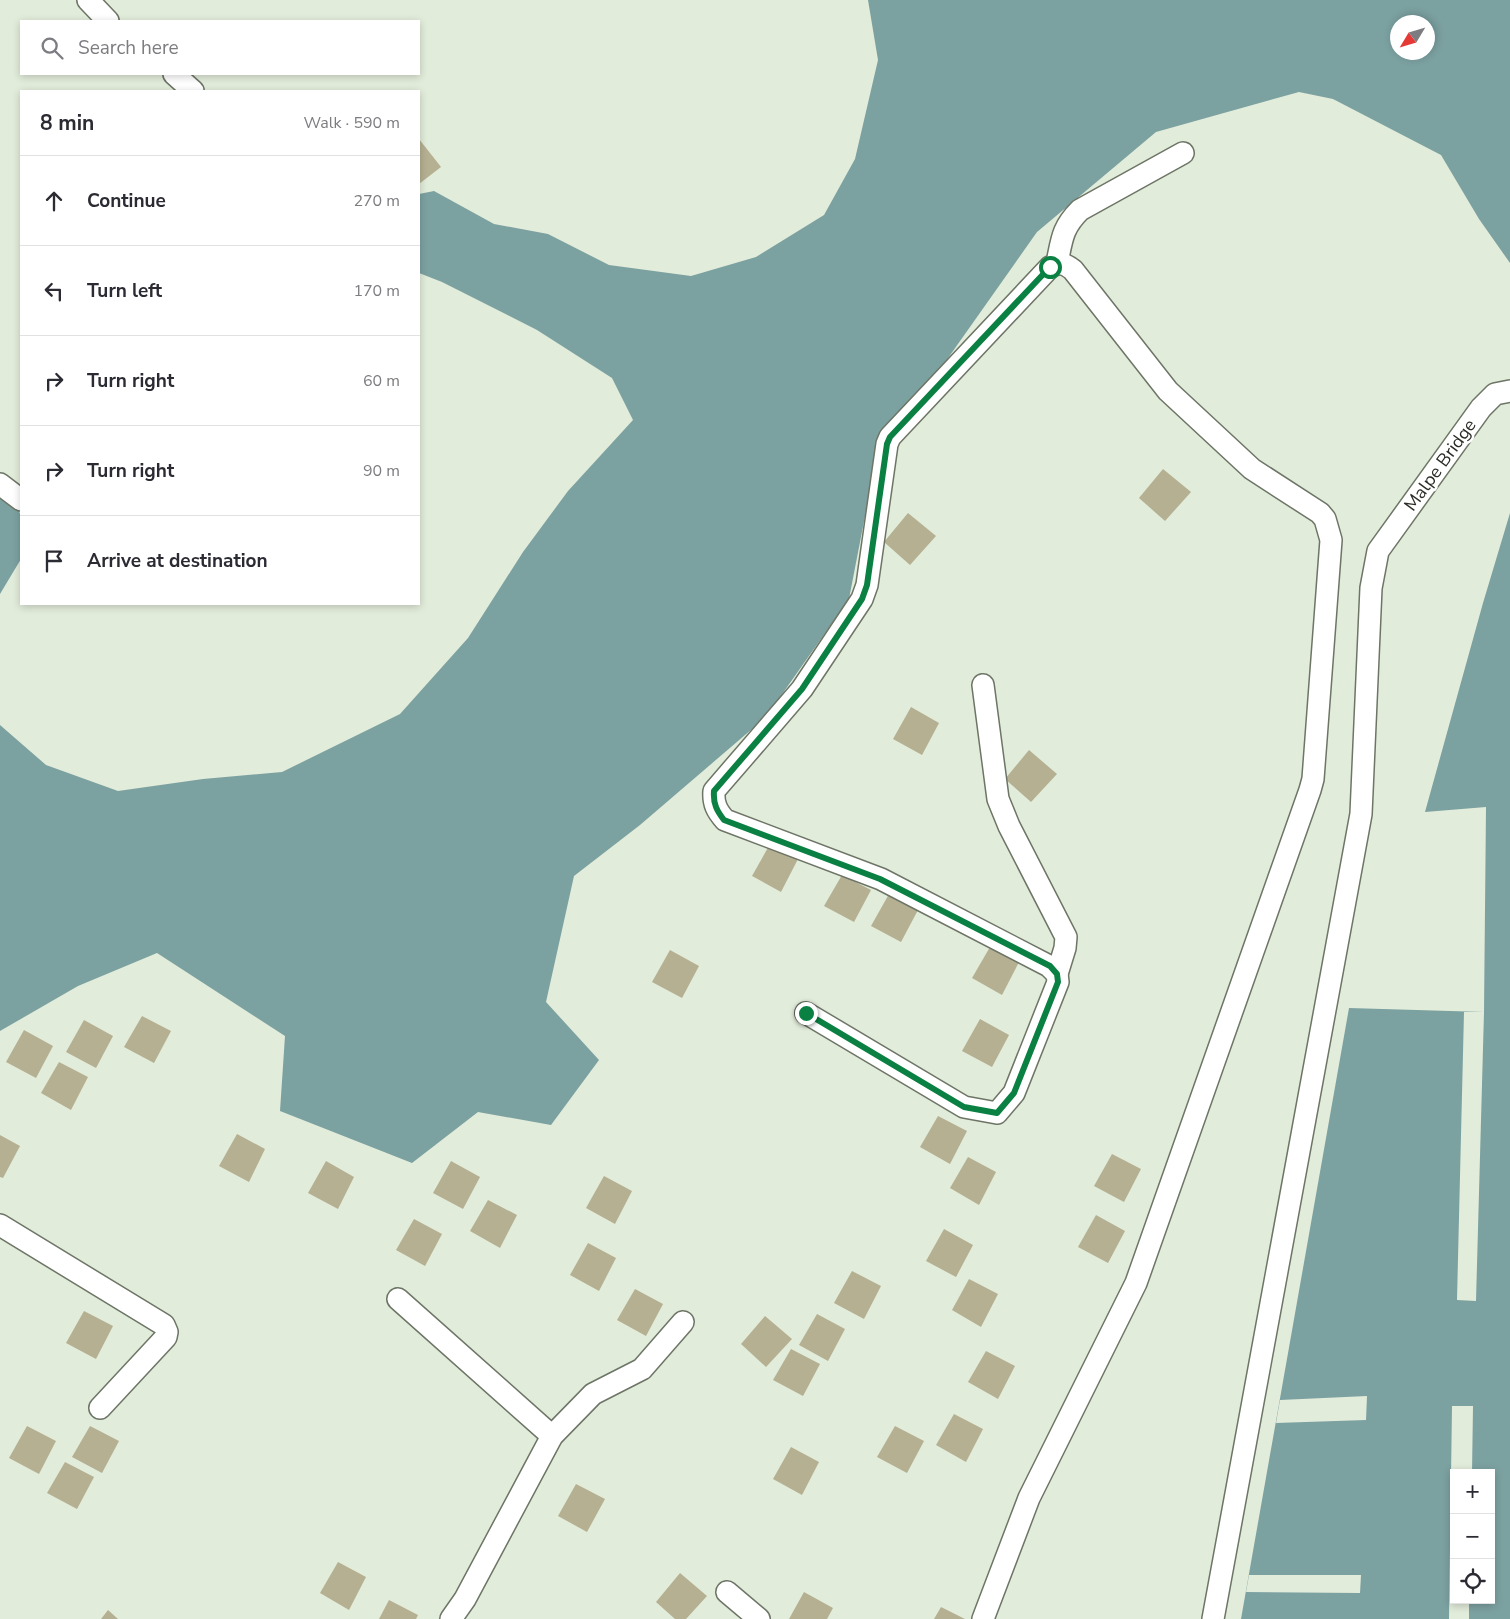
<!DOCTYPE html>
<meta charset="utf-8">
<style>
body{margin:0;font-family:"Nunito Sans",sans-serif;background:#f7f7f7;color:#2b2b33}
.controls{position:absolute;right:15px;bottom:15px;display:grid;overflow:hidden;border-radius:0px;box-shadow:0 2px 8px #0003}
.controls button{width:45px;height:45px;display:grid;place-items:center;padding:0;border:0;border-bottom:1px solid #e1e1e2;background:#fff;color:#2b2b33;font:25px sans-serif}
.compass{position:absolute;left:1390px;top:15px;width:45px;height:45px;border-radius:50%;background:#fff;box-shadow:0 2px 8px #0003;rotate:232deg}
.stop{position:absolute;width:15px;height:15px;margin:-11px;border:4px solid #0b8043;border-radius:50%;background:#fff}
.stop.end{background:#0b8043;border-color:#fff;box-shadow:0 1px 5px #0008}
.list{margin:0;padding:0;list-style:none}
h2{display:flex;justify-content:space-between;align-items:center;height:65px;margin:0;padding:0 20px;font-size:21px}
h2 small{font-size:16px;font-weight:400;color:#7c7c81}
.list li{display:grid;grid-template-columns:32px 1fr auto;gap:15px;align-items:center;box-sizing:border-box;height:90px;padding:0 20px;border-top:1px solid #e1e1e2}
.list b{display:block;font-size:19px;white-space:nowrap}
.list em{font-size:16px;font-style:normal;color:#7c7c81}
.icon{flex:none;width:28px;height:28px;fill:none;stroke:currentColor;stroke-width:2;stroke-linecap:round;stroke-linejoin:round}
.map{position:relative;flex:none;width:1510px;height:1619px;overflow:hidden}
.search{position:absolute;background:#fff;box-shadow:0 2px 8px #0003;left:20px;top:20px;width:400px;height:55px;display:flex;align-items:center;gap:12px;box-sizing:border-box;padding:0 18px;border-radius:0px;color:#7c7c81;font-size:19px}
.panel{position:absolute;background:#fff;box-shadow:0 2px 8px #0003;left:20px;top:90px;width:400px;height:515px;border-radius:0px}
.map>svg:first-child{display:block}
.water{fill:#7ca1a1;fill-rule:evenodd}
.pier{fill:#e2ecda}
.building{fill:#b5b092}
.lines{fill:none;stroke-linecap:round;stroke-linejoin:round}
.minor-casing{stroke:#6d7566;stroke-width:24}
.minor{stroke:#fff;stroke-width:21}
.route{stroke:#0b8043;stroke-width:6}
.labels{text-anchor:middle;stroke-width:5;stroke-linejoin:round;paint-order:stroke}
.street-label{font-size:18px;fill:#292d26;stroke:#fff}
</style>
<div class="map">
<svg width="1510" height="1619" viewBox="0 0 1510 1619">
<rect width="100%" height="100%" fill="#e2ecda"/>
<g class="water">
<path d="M868,0H1510V263L1479,219L1441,155L1333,99L1299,92L1156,132L1037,232L941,368L877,454L849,599L766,717L640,825L574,876L546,1002L599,1060L551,1125L478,1112L412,1163L280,1111L285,1036L157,953L78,986L0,1031V725L46,765L118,791L203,779L282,772L400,714L468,638L523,552L568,491L633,420L612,378L537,330L442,282L419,273V194L434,191L494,224L548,234L609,265L691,276L756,257L824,215L855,159L878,60ZM1398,22H1428V52H1398Z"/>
<path d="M0,495L18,509L21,516V559L0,594Z"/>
<path d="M1510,513V1619H1241L1349,1008L1484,1012L1486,807L1425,812L1483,603ZM1454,1473H1491V1600H1454Z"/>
</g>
<g class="pier">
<path d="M1464,1012H1484L1476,1301L1457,1300Z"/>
<path d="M1367,1396L1366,1420L1276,1423L1280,1400Z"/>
<path d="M1452,1406H1473L1472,1473H1454V1600H1469V1619H1449Z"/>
<path d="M1249,1575H1361L1360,1593L1246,1592Z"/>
</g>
<g class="building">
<path d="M419,139L441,167L419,184Z"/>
<path d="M1163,469L1191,492L1165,521L1139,498Z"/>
<path d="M908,513L936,536L910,565L884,542Z"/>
<path d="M911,707L939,723L922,755L893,739Z"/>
<path d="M1029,750L1057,774L1031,802L1005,779Z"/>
<path d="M770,844L798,859L781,892L752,876Z"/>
<path d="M842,875L871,890L854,922L824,906Z"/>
<path d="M889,894L918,910L901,942L871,926Z"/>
<path d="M990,947L1019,962L1002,995L972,978Z"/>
<path d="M670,950L699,966L682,998L652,982Z"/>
<path d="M142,1016L171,1031L154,1063L124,1047Z"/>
<path d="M980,1019L1009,1035L992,1067L962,1051Z"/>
<path d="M84,1020L113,1036L96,1068L66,1052Z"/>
<path d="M24,1030L53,1046L36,1078L6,1062Z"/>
<path d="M59,1062L88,1077L71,1110L41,1093Z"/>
<path d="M938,1116L967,1131L950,1164L920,1147Z"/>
<path d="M237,1134L265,1149L249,1182L219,1166Z"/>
<path d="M0,1135L20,1146L3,1178L0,1177Z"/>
<path d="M1112,1154L1141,1169L1124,1202L1094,1186Z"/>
<path d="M968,1157L996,1172L979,1205L950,1188Z"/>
<path d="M326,1161L354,1177L338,1209L308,1193Z"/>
<path d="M451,1161L480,1177L463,1209L433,1193Z"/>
<path d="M604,1176L632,1191L615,1224L586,1208Z"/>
<path d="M488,1200L517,1215L500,1248L470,1231Z"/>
<path d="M1096,1215L1125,1231L1108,1263L1078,1247Z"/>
<path d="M414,1219L442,1234L425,1266L396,1250Z"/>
<path d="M944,1229L973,1245L956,1277L926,1261Z"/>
<path d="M588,1243L616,1258L599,1291L570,1275Z"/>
<path d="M852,1271L881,1286L864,1319L834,1303Z"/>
<path d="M969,1279L998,1294L981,1327L952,1310Z"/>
<path d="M635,1289L663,1304L646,1336L617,1320Z"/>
<path d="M84,1311L113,1326L96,1359L66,1343Z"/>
<path d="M817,1314L845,1329L828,1361L799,1345Z"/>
<path d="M765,1316L792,1339L766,1367L741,1344Z"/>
<path d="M791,1349L820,1364L803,1396L773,1380Z"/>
<path d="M986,1351L1015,1366L998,1399L968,1382Z"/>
<path d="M954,1414L983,1429L966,1462L936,1445Z"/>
<path d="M27,1426L56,1441L39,1474L9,1458Z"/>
<path d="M90,1426L119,1441L102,1473L72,1457Z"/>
<path d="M895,1426L924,1441L907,1473L877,1457Z"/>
<path d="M791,1447L819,1462L802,1495L773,1479Z"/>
<path d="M65,1462L94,1477L77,1509L47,1493Z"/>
<path d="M576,1484L605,1499L587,1532L558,1516Z"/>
<path d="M338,1562L366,1577L349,1610L320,1593Z"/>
<path d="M680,1573L707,1596L686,1619H675L656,1602Z"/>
<path d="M804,1592L833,1608L827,1619H789Z"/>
<path d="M389,1600L418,1615L416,1619H379Z"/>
<path d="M941,1607L965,1619H934Z"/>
<path d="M108,1610L118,1619H101Z"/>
</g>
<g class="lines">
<g class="minor-casing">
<g id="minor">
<path d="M88,0L108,21"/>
<path d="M174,74L193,91"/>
<path d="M1057,263C1062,239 1062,228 1080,210L1183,153"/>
<path d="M0,484L21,500"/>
<path d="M983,685L998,799L1009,826L1066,937L1065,948L1057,974"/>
<path d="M806,1013L964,1107L997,1113L1014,1093L1058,982L1057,974L1049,966L881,879L725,820C717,811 713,804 714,791L802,689L862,599L867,585L887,444L890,437L1050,267C1060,262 1064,263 1073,270L1168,391L1252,469L1320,513L1325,519L1331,540L1313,779L1310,790L1136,1283L1029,1498L983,1619"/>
<path d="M0,1225L164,1325L167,1332L166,1337L100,1408"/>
<path d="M398,1299L552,1436"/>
<path d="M727,1592L759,1619"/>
<path d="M451,1619L465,1599L552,1436L593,1394L642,1369L683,1322"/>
<path d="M1213,1619L1361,814L1371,588L1378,551L1481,408L1495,394L1510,391"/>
</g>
</g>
<use href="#minor" class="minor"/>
</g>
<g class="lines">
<path class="route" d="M806,1013L964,1107L997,1113L1014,1093L1058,982L1057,974L1050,966L880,879L724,820C717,811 713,804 714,791L802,689L862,599L867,585L887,444L890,437L1050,267"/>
</g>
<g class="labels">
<g class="street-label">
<text transform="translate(1440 465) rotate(-54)" y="6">Malpe Bridge</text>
</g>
</g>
</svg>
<div class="controls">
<button>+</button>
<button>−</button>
<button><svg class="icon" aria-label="locate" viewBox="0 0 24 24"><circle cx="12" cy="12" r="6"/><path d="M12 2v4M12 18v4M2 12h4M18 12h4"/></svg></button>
</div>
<svg class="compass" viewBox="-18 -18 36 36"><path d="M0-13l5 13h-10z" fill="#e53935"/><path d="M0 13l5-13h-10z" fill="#7c7c81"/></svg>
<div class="stop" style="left:1050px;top:267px"></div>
<div class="stop end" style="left:806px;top:1013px"></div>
<div class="search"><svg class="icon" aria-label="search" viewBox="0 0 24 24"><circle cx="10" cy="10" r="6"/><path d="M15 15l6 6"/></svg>Search here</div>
<section class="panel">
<h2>8 min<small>Walk · 590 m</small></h2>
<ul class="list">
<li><svg class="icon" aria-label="ahead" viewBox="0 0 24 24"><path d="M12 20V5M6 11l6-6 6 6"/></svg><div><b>Continue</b></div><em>270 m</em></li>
<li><svg class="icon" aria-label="left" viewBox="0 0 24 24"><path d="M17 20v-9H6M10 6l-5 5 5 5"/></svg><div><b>Turn left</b></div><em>170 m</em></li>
<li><svg class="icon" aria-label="right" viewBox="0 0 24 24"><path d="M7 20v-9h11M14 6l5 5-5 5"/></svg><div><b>Turn right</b></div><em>60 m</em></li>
<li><svg class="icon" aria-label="right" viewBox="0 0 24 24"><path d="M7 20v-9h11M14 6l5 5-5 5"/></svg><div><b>Turn right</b></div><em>90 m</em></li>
<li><svg class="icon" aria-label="arrive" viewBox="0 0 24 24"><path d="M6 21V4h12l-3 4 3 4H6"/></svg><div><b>Arrive at destination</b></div></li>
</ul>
</section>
</div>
